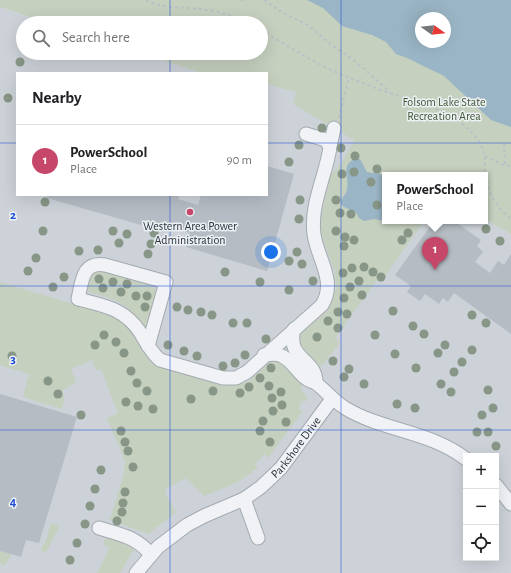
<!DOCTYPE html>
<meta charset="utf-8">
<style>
body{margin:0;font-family:"Alegreya Sans",sans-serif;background:#f2f2f2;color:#202124}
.controls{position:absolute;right:12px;bottom:12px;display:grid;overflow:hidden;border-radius:0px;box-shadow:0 4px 16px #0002}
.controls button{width:36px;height:36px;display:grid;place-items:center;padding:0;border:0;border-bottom:1px solid #e0e0e0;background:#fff;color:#202124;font:20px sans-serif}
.compass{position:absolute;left:415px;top:12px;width:36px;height:36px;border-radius:50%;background:#fff;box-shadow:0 4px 16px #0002;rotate:105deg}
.you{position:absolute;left:271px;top:252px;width:14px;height:14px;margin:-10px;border:3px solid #fff;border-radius:50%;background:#1a73e8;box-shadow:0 0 0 6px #1a73e833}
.badge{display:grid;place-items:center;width:26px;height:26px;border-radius:50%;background:#c7476b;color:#fff;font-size:13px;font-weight:700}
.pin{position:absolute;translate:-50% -33px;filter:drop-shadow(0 1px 2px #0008)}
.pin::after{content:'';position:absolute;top:21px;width:14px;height:12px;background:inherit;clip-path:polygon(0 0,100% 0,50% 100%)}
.popup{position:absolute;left:382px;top:172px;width:106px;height:52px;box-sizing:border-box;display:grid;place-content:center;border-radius:0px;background:#fff;filter:drop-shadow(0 1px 3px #0005);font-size:13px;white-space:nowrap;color:#757577}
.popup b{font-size:15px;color:#202124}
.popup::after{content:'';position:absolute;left:50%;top:100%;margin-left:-8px;border:8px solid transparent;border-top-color:#fff}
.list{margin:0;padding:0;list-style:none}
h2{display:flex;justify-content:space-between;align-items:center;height:52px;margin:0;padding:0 16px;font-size:17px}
h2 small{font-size:13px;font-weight:400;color:#757577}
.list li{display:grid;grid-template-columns:26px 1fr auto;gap:12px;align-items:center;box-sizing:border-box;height:72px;padding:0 16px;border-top:1px solid #e0e0e0}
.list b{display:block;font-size:15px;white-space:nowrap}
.list p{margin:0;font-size:13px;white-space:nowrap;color:#757577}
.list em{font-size:13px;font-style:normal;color:#757577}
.icon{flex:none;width:22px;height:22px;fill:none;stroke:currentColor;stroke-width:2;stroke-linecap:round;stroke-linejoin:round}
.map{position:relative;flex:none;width:511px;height:573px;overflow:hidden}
.search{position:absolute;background:#fff;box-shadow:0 4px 16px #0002;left:16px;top:16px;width:252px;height:44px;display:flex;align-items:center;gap:10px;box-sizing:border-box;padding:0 14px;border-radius:22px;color:#757577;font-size:15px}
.panel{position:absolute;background:#fff;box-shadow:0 4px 16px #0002;left:16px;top:72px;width:252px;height:124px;border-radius:0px}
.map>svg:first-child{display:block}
.built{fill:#ccd2d8;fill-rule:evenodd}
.green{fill:#c6d0bf;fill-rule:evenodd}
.water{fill:#9ab5c5;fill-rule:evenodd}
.building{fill:#b5bcc3}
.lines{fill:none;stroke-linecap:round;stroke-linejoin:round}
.minor-casing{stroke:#a3aab0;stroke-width:15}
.path{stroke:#bcc0c5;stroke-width:2;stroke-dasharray:3 3;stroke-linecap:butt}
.minor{stroke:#f0f2f5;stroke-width:13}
.tree{fill:#879686}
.grid{fill:none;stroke:#1d4ed8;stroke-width:1;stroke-opacity:0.55}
.poi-dot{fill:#c7476b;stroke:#edf1f4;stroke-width:1.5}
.labels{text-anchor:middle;stroke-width:3;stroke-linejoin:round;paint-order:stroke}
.park-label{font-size:12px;fill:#405736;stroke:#edf1f4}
.poi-label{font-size:12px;fill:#28323c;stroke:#edf1f4}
.street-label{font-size:12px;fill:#28323c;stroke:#edf1f4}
.grid-label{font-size:13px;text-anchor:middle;font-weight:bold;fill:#1d4ed8;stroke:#edf1f4;stroke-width:3;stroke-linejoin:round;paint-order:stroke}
</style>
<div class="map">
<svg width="511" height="573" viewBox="0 0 511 573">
<rect width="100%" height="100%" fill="#dde2e7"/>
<path class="built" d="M0,7L47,23H23V53H191L256,73H17V195H267V77L310,90L385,175V221H485V219L511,234V573H0ZM466,456H496V558H466Z"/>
<g class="green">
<path d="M0,0H511V234L485,219V175H385V221H424L381,282L377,280L335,338L340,343L318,370L302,353L299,341L301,334L327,311L333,299L336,288L335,273L321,233V217L331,175L342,163L354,140L293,104L296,92L267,84V73H202L139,53H261V23H48L0,7ZM421,18H445V42H421Z"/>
<path d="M96,271H101C114,275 151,282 158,291L148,326L142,325C127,301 111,298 85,291L89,276Z"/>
<path d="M0,282L115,317C123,323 130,328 136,337C142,346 146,358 155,365L217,384L230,386L248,382L271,360L279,359L302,381L301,389L306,395L307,401H301L299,410L303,411L268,458L264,454L255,465L258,468L236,483L204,496L185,478L166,489L165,494L176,512L148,534L110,520L124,473L125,461L107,418L118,413L101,369L96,371L92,360L71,369L76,382L62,391L65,397L62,409L23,397L29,374L0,365Z"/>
<path d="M51,523L59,526V528L46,552L41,551L43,544H45Z"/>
<path d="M107,535L110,536L134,549L120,573H97L109,549L103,544Z"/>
<path d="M0,551L10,554L11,556L4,566L0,563Z"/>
</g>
<g class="water">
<path d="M307,0H511V127L491,120L444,76L407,58L396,54L386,42L372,35L342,26L323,8ZM421,18H445V42H421Z"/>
<path d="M354,159H360L367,172L386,175H385L384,221L374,219L364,221L359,218L356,212L344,207L341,204C341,196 346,196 347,189C350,178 340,167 354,159Z"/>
</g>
<g class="building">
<path d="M267,166L294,174L267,271L186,247L190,233L147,220L141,225L47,198V195H180L178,199L198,205L201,195H267Z"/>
<path d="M434,221H454L481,240L477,246L483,252L475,262L490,273L498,261L504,265L511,254V334L454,293L448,302L443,298L439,304L425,294L420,301L407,292L411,286L395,275Z"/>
<path d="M0,394L77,417L39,543L26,540L21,557L0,551Z"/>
</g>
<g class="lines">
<g class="minor-casing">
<g id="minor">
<path d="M330,147L334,128"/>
<path d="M294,329C286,360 316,358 316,382"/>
<path d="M148,346L166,282L105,265C82,261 82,282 78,299C104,306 124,308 140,332C146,342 151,353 160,360L223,378H236L247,372L322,305C337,281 317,258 314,234C310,204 326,176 330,147L326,140L306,134"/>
<path d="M264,355C271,354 276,353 282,356C291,360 297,371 304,377C308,381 313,381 317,384C327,392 334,401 345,408C383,431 430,431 466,459"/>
<path d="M496,485L511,504"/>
<path d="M244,499L258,538"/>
<path d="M99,528C122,535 134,536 151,554"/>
<path id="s1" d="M136,573L158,547L187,525L204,516L244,499L261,487L281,468L332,399"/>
</g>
</g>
<g class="path">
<path d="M146,0C162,9 182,7 201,9C218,11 234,16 249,23"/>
<path d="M241,0H246"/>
<path d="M264,0L283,13L308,25L329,43L355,61L390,92"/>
<path d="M261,30C286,45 311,61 338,73C355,80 372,87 389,93C416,102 443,108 466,127C475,135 483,145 485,157C485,164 484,172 486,179C488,194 499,210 511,219"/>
<path d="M339,118L349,77"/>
<path d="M504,143L505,166"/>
<path d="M485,156L505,166H511"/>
</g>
<use href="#minor" class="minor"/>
</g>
<g class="tree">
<circle cx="20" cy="62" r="4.5"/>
<circle cx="8" cy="98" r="4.5"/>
<circle cx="322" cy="128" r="4.5"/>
<circle cx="299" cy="145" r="4.5"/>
<circle cx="341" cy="148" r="4.5"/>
<circle cx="355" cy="156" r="4.5"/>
<circle cx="289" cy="162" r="4.5"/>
<circle cx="377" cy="169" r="4.5"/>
<circle cx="354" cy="172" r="4.5"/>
<circle cx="342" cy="174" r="4.5"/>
<circle cx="371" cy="182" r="4.5"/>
<circle cx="300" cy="200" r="4.5"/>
<circle cx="336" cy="200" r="4.5"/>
<circle cx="45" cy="202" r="4.5"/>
<circle cx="377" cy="205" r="4.5"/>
<circle cx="340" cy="213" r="4.5"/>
<circle cx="351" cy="214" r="4.5"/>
<circle cx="299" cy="219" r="4.5"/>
<circle cx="486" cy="229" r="4.5"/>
<circle cx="43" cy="231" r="4.5"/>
<circle cx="113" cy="231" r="4.5"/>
<circle cx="336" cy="231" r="4.5"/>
<circle cx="154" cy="233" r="4.5"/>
<circle cx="408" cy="233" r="4.5"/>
<circle cx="127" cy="234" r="4.5"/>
<circle cx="345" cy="237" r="4.5"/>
<circle cx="354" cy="240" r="4.5"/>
<circle cx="402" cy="240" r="4.5"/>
<circle cx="500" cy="241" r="4.5"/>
<circle cx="119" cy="243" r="4.5"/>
<circle cx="151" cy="244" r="4.5"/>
<circle cx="344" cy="246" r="4.5"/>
<circle cx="98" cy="250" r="4.5"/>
<circle cx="79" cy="251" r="4.5"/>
<circle cx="297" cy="252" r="4.5"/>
<circle cx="148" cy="254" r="4.5"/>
<circle cx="36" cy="258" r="4.5"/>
<circle cx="289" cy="261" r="4.5"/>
<circle cx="302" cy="264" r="4.5"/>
<circle cx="364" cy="267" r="4.5"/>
<circle cx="352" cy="268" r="4.5"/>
<circle cx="28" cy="271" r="4.5"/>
<circle cx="225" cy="272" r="4.5"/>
<circle cx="373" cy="272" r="4.5"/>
<circle cx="343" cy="273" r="4.5"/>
<circle cx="64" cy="277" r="4.5"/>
<circle cx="381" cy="277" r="4.5"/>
<circle cx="99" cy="279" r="4.5"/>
<circle cx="313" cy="281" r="4.5"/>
<circle cx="359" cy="281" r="4.5"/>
<circle cx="113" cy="282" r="4.5"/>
<circle cx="260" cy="282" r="4.5"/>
<circle cx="127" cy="284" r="4.5"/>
<circle cx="53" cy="287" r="4.5"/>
<circle cx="350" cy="287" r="4.5"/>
<circle cx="103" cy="288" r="4.5"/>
<circle cx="289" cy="290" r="4.5"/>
<circle cx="121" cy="292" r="4.5"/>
<circle cx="362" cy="295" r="4.5"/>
<circle cx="136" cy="296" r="4.5"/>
<circle cx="147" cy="296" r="4.5"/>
<circle cx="344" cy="298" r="4.5"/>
<circle cx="145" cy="307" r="4.5"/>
<circle cx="177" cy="307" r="4.5"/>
<circle cx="188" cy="310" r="4.5"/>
<circle cx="393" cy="311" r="4.5"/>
<circle cx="201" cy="312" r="4.5"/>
<circle cx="338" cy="312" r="4.5"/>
<circle cx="347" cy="314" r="4.5"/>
<circle cx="212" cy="315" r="4.5"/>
<circle cx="472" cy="315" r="4.5"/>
<circle cx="328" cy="321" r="4.5"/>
<circle cx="233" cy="323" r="4.5"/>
<circle cx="247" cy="323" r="4.5"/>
<circle cx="486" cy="323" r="4.5"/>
<circle cx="413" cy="326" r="4.5"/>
<circle cx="338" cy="328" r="4.5"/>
<circle cx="424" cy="334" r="4.5"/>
<circle cx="104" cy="335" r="4.5"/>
<circle cx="375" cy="335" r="4.5"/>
<circle cx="317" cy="337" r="4.5"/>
<circle cx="266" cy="339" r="4.5"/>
<circle cx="116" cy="342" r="4.5"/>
<circle cx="95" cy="345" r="4.5"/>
<circle cx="168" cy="345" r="4.5"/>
<circle cx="445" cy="345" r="4.5"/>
<circle cx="472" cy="350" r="4.5"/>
<circle cx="184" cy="351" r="4.5"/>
<circle cx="124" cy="353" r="4.5"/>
<circle cx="438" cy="353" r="4.5"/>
<circle cx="395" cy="354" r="4.5"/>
<circle cx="245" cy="355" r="4.5"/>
<circle cx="12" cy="356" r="4.5"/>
<circle cx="197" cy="356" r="4.5"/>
<circle cx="333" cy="361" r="4.5"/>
<circle cx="462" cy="362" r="4.5"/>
<circle cx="235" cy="363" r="4.5"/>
<circle cx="223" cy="366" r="4.5"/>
<circle cx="271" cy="368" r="4.5"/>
<circle cx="416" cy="368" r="4.5"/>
<circle cx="349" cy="369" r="4.5"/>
<circle cx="131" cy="371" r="4.5"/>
<circle cx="454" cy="372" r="4.5"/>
<circle cx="344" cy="377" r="4.5"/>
<circle cx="260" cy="378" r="4.5"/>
<circle cx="48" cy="381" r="4.5"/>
<circle cx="137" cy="383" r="4.5"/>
<circle cx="364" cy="384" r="4.5"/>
<circle cx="441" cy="384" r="4.5"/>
<circle cx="269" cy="386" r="4.5"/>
<circle cx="249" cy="387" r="4.5"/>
<circle cx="488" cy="390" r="4.5"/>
<circle cx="147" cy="391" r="4.5"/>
<circle cx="213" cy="391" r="4.5"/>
<circle cx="281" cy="392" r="4.5"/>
<circle cx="451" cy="392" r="4.5"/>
<circle cx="240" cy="393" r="4.5"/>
<circle cx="58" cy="394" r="4.5"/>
<circle cx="272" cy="398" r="4.5"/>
<circle cx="191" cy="399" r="4.5"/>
<circle cx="126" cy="402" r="4.5"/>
<circle cx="397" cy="404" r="4.5"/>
<circle cx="282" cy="405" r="4.5"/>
<circle cx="138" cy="406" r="4.5"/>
<circle cx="415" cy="408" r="4.5"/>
<circle cx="493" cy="408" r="4.5"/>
<circle cx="153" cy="409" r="4.5"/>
<circle cx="273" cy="411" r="4.5"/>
<circle cx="81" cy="415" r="4.5"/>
<circle cx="482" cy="415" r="4.5"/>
<circle cx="263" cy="421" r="4.5"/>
<circle cx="286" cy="422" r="4.5"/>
<circle cx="121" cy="431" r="4.5"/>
<circle cx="260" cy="431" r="4.5"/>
<circle cx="477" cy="432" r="4.5"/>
<circle cx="488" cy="432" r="4.5"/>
<circle cx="125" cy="442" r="4.5"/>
<circle cx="270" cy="442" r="4.5"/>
<circle cx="496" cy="446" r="4.5"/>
<circle cx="128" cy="451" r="4.5"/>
<circle cx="133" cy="467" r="4.5"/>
<circle cx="101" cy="470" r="4.5"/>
<circle cx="95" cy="489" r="4.5"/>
<circle cx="125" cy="492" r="4.5"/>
<circle cx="123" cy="503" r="4.5"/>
<circle cx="90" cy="506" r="4.5"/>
<circle cx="122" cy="512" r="4.5"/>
<circle cx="117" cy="521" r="4.5"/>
<circle cx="85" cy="524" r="4.5"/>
<circle cx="77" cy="543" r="4.5"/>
<circle cx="70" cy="560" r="4.5"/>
</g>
<path class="grid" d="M170,0V23M341,0V573M170,53V73M0,143H17M267,143H511M170,195V573M0,286H511M0,430H511"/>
<circle class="poi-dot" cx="190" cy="212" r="4"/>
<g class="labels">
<g class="park-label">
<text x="444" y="106">Folsom Lake State<tspan x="444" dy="14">Recreation Area</tspan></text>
</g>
<g class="poi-label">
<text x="190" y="230">Western Area Power<tspan x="190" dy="14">Administration</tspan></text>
</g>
<g class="street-label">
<text dy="4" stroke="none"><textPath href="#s1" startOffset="207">Parkshore Drive</textPath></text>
</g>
</g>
<g class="grid-label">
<text x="13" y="219">2</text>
<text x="13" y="363">3</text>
<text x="13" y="506">4</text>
</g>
</svg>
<div class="controls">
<button>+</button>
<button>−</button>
<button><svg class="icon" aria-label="locate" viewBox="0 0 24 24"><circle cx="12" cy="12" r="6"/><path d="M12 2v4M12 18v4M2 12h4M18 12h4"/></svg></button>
</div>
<svg class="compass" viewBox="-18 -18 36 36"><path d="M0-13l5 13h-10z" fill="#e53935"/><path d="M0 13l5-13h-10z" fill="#757577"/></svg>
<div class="you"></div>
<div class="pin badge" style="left:435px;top:270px">1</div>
<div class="popup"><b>PowerSchool</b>Place</div>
<div class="search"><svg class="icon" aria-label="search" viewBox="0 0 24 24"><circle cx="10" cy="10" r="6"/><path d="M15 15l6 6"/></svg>Search here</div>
<section class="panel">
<h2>Nearby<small></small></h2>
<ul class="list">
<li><span class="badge">1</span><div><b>PowerSchool</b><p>Place</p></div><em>90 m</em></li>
</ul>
</section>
</div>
